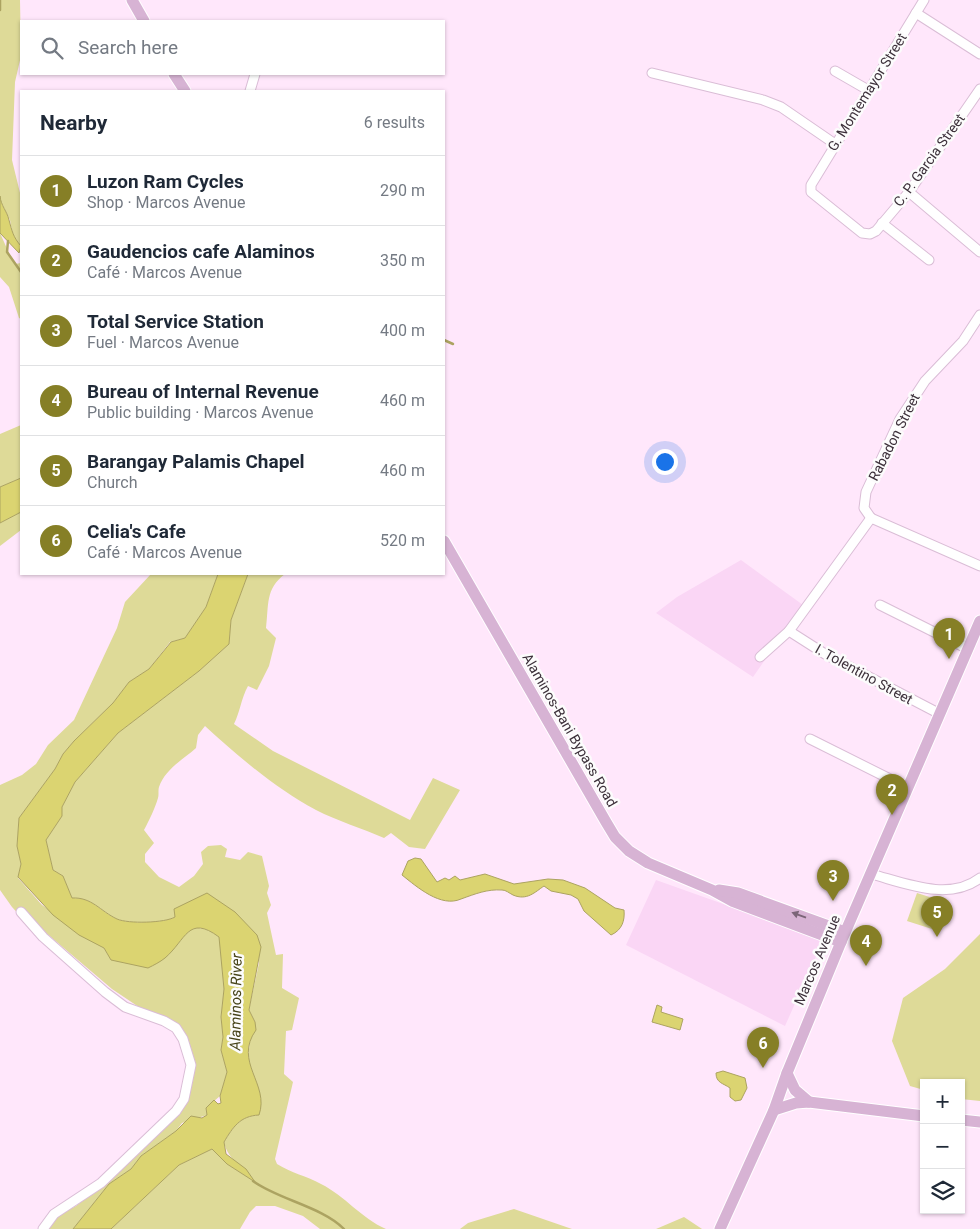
<!DOCTYPE html>
<meta charset="utf-8">
<style>
body{margin:0;font-family:Roboto,sans-serif;background:#f6f6f7;color:#1f2937}
.controls{position:absolute;right:15px;bottom:15px;display:grid;overflow:hidden;border-radius:0px;box-shadow:0 1px 4px #0004}
.controls button{width:45px;height:45px;display:grid;place-items:center;padding:0;border:0;border-bottom:1px solid #e0e1e3;background:#fff;color:#1f2937;font:25px sans-serif}
.you{position:absolute;left:664px;top:461px;width:18px;height:18px;margin:-12px;border:4px solid #fff;border-radius:50%;background:#1a73e8;box-shadow:0 0 0 8px #1a73e833}
.badge{display:grid;place-items:center;width:32px;height:32px;border-radius:50%;background:#867f26;color:#fff;font-size:16px;font-weight:700}
.pin{position:absolute;translate:-50% -41px;filter:drop-shadow(0 1px 2px #0008)}
.pin::after{content:'';position:absolute;top:26px;width:18px;height:15px;background:inherit;clip-path:polygon(0 0,100% 0,50% 100%)}
.list{margin:0;padding:0;list-style:none}
h2{display:flex;justify-content:space-between;align-items:center;height:65px;margin:0;padding:0 20px;font-size:21px}
h2 small{font-size:16px;font-weight:400;color:#747a83}
.list li{display:grid;grid-template-columns:32px 1fr auto;gap:15px;align-items:center;box-sizing:border-box;height:70px;padding:0 20px;border-top:1px solid #e0e1e3}
.list b{display:block;font-size:19px;white-space:nowrap}
.list p{margin:0;font-size:16px;white-space:nowrap;color:#747a83}
.list em{font-size:16px;font-style:normal;color:#747a83}
.icon{flex:none;width:28px;height:28px;fill:none;stroke:currentColor;stroke-width:2;stroke-linecap:round;stroke-linejoin:round}
.map{position:relative;flex:none;width:980px;height:1229px;overflow:hidden}
.search{position:absolute;background:#fff;box-shadow:0 1px 4px #0004;left:20px;top:20px;width:425px;height:55px;display:flex;align-items:center;gap:12px;box-sizing:border-box;padding:0 18px;border-radius:0px;color:#747a83;font-size:19px}
.panel{position:absolute;background:#fff;box-shadow:0 1px 4px #0004;left:20px;top:90px;width:425px;height:485px;border-radius:0px}
.map>svg:first-child{display:block}
.built{fill:#fad6f5}
.green{fill:#deda98}
.water{fill:#dbd471;stroke:#aca361}
.lines{fill:none;stroke-linecap:round;stroke-linejoin:round}
.stream{stroke:#aca361;stroke-width:2.5}
.minor-casing{stroke:#dabdd6;stroke-width:11}
.major-casing{stroke:#fff;stroke-width:13}
.minor{stroke:#fff;stroke-width:9}
.major{stroke:#d7b3d4;stroke-width:11}
.oneway{fill:#7b6578}
.labels{text-anchor:middle;stroke-width:5;stroke-linejoin:round;paint-order:stroke}
.street-label{font-size:14px;fill:#3d313b;stroke:#fcfcfc}
.water-label{font-size:15px;font-style:italic;fill:#464319;stroke:#fcfcfc}
</style>
<div class="map">
<svg width="980" height="1229" viewBox="0 0 980 1229">
<rect width="100%" height="100%" fill="#ffe7fb"/>
<g class="built">
<path d="M741,560L803,605L753,677L656,613L677,597Z"/>
<path d="M656,880L821,939V945L785,1026L626,945Z"/>
</g>
<g class="green">
<path d="M0,0H20L21,56L15,82L12,160L21,197V246L13,237L10,220L0,200Z"/>
<path d="M0,233L13,262L15,264L21,263V319L19,318L9,287L0,277Z"/>
<path d="M21,425V478L0,487V434Z"/>
<path d="M21,512V530L0,546V523Z"/>
<path d="M151,574H218L206,607L185,638L170,642L149,669L129,682L113,703L74,741L63,754L55,769L19,818L17,846L21,864L18,878L42,905L104,948L111,960L178,943C190,924 201,924 220,937L224,989L221,1017L223,1037L221,1050L227,1072L220,1096L206,1108L207,1115L182,1123L176,1131L141,1156L131,1169L109,1184L73,1229H46L59,1215L76,1206L110,1179L189,1093L185,1038L112,989L45,932L24,920L12,907L0,890V785L22,775L36,764L48,745L74,720L117,628L125,602Z"/>
<path d="M248,574H285C265,589 269,605 266,628L276,638L269,666L257,690L248,686C241,699 240,712 234,724L273,751L410,820L433,778L460,790L425,849L409,847L391,833L384,838C362,828 337,821 316,810C275,788 239,757 205,726L198,735L196,748C184,759 165,769 159,787C158,790 159,795 158,798C155,808 149,821 144,830L154,843L145,854V862L159,877L179,887L194,876L203,864L201,852L208,846L221,845L227,849L225,857L240,860L248,852L262,856L269,886L267,893L271,905L267,913L276,955L283,954L282,988L299,998L292,1030L286,1031L284,1074L293,1082L275,1159L277,1164C291,1173 307,1176 321,1184C345,1196 361,1218 386,1229H320L303,1216L275,1206H256L250,1212L240,1229H111L179,1165L212,1149L227,1164L254,1181C243,1165 228,1161 224,1142C233,1127 240,1116 259,1115L254,1076L248,1061L250,1038L255,1022L249,1010L259,963L257,935L246,925L175,917C165,923 128,924 117,919C101,911 91,897 72,898L63,876L53,870L46,840L62,816V807L75,782L118,733L199,671L229,644L231,620Z"/>
<path d="M917,893L942,901L932,929L907,921Z"/>
<path d="M980,934V1101L961,1099V1083H924V1090L910,1086L892,1041L903,998L945,969Z"/>
<path d="M514,1209L572,1229H460L468,1223Z"/>
<path d="M684,1217L702,1229H656Z"/>
</g>
<g class="water">
<path d="M0,196C1,206 7,211 9,220C12,231 13,237 21,246L19,253L0,233Z"/>
<path d="M21,478V512L0,523V487Z"/>
<path d="M218,574H248L231,620L229,644L199,671L118,733L75,782L62,807V816L46,840L53,870L63,876L72,898C92,897 100,911 117,919C128,924 165,923 175,917L174,909L207,893L235,912L257,935L261,947L249,1010L255,1022L256,1030C233,1062 270,1084 259,1115C240,1116 233,1127 224,1142L226,1154L246,1169L255,1182L227,1164L212,1149L179,1165L111,1229H73L109,1184L131,1169L141,1156L176,1131L191,1116L202,1118L207,1115L206,1108L214,1100L218,1104L221,1103L220,1096L227,1072L221,1050L223,1037L221,1017L224,989L219,937C188,914 186,940 165,958C160,962 154,965 148,968L111,960L104,948L79,935L53,915L18,877L21,864L17,846L19,818L55,769L63,754L74,741L113,703L129,682L149,669L171,642L185,638L206,607Z"/>
<path d="M415,858L421,859L437,882L445,878L449,880L455,876L460,880L485,874L514,884L548,879L563,880L585,888L615,908L624,910C625,921 622,930 611,935L584,911L578,899L571,895L551,891L544,886C535,892 527,901 513,895C509,893 506,890 502,890C487,889 475,894 461,899C441,908 417,887 402,875L408,861Z"/>
<path d="M657,1005L662,1007L661,1012L683,1019L680,1030L652,1022Z"/>
<path d="M723,1071L745,1078L747,1088L741,1100L735,1101L730,1097V1088C723,1083 716,1083 716,1073Z"/>
</g>
<g class="lines">
<g class="stream">
<path d="M0,10V0"/>
<path d="M8,241L7,252L21,272"/>
<path d="M444,340L453,344"/>
<path d="M253,1181C277,1199 323,1207 344,1229"/>
</g>
<g class="minor-casing">
<g id="minor">
<path d="M924,0L811,185V192L862,233L870,234L876,231L909,192L980,89"/>
<path d="M916,13L980,54"/>
<path d="M835,71L868,90"/>
<path d="M652,73L763,100L781,107L835,144"/>
<path d="M250,91L255,74"/>
<path d="M909,192L980,252"/>
<path d="M882,223L929,260"/>
<path d="M871,518L864,508L866,492L900,419L925,381L963,341L980,315"/>
<path d="M871,518L980,566"/>
<path d="M880,605L968,649"/>
<path d="M789,631L825,654L940,714"/>
<path d="M760,657L789,631L871,518"/>
<path d="M810,739L908,788"/>
<path d="M871,874C905,883 949,902 980,878"/>
<path d="M21,912L43,937L105,992L125,1007L164,1021L176,1028L183,1039L191,1065L184,1099L176,1111L101,1183L54,1214L43,1229"/>
</g>
</g>
<g class="major-casing">
<g id="major">
<path d="M132,0L144,21"/>
<path d="M174,74L185,91"/>
<path d="M444,541L606,822L615,837L629,851L648,863L712,890L732,901L841,942"/>
<path d="M719,890L738,893L845,932"/>
<path d="M787,1073L795,1090L809,1102"/>
<path d="M774,1110L796,1103L809,1102L924,1116"/>
<path d="M961,1120L980,1122"/>
<path d="M720,1229L774,1110L787,1073L841,942L980,621"/>
</g>
</g>
<use href="#minor" class="minor"/>
<use href="#major" class="major"/>
</g>
<defs><path id="oneway-solid" d="M-6-.8H1V-3.2L6.5 0L1 3.2V.8H-6Z" transform="scale(1.25)"/></defs>
<use class="oneway" href="#oneway-solid" transform="translate(799 915) rotate(-160)"/>
<g class="labels">
<g class="street-label">
<text transform="translate(867 92) rotate(-58)" y="5">G. Montemayor Street</text>
<text transform="translate(929 160) rotate(-54)" y="5">C. P. Garcia Street</text>
<text transform="translate(894 437) rotate(-63)" y="5">Rabadon Street</text>
<text transform="translate(864 674) rotate(29)" y="5">I. Tolentino Street</text>
<text transform="translate(570 730) rotate(60)" y="5">Alaminos-Bani Bypass Road</text>
<text transform="translate(817 960) rotate(-67)" y="5">Marcos Avenue</text>
</g>
<g class="water-label">
<text transform="translate(236 1002) rotate(-89)" y="5">Alaminos River</text>
</g>
</g>
</svg>
<div class="controls">
<button>+</button>
<button>−</button>
<button><svg class="icon" aria-label="layers" viewBox="0 0 24 24"><path d="M12 4l9 5-9 5-9-5zM3 14l9 5 9-5"/></svg></button>
</div>
<div class="you"></div>
<div class="pin badge" style="left:949px;top:659px">1</div>
<div class="pin badge" style="left:892px;top:815px">2</div>
<div class="pin badge" style="left:833px;top:901px">3</div>
<div class="pin badge" style="left:866px;top:966px">4</div>
<div class="pin badge" style="left:937px;top:937px">5</div>
<div class="pin badge" style="left:763px;top:1068px">6</div>
<div class="search"><svg class="icon" aria-label="search" viewBox="0 0 24 24"><circle cx="10" cy="10" r="6"/><path d="M15 15l6 6"/></svg>Search here</div>
<section class="panel">
<h2>Nearby<small>6 results</small></h2>
<ul class="list">
<li><span class="badge">1</span><div><b>Luzon Ram Cycles</b><p>Shop · Marcos Avenue</p></div><em>290 m</em></li>
<li><span class="badge">2</span><div><b>Gaudencios cafe Alaminos</b><p>Café · Marcos Avenue</p></div><em>350 m</em></li>
<li><span class="badge">3</span><div><b>Total Service Station</b><p>Fuel · Marcos Avenue</p></div><em>400 m</em></li>
<li><span class="badge">4</span><div><b>Bureau of Internal Revenue</b><p>Public building · Marcos Avenue</p></div><em>460 m</em></li>
<li><span class="badge">5</span><div><b>Barangay Palamis Chapel</b><p>Church</p></div><em>460 m</em></li>
<li><span class="badge">6</span><div><b>Celia's Cafe</b><p>Café · Marcos Avenue</p></div><em>520 m</em></li>
</ul>
</section>
</div>
